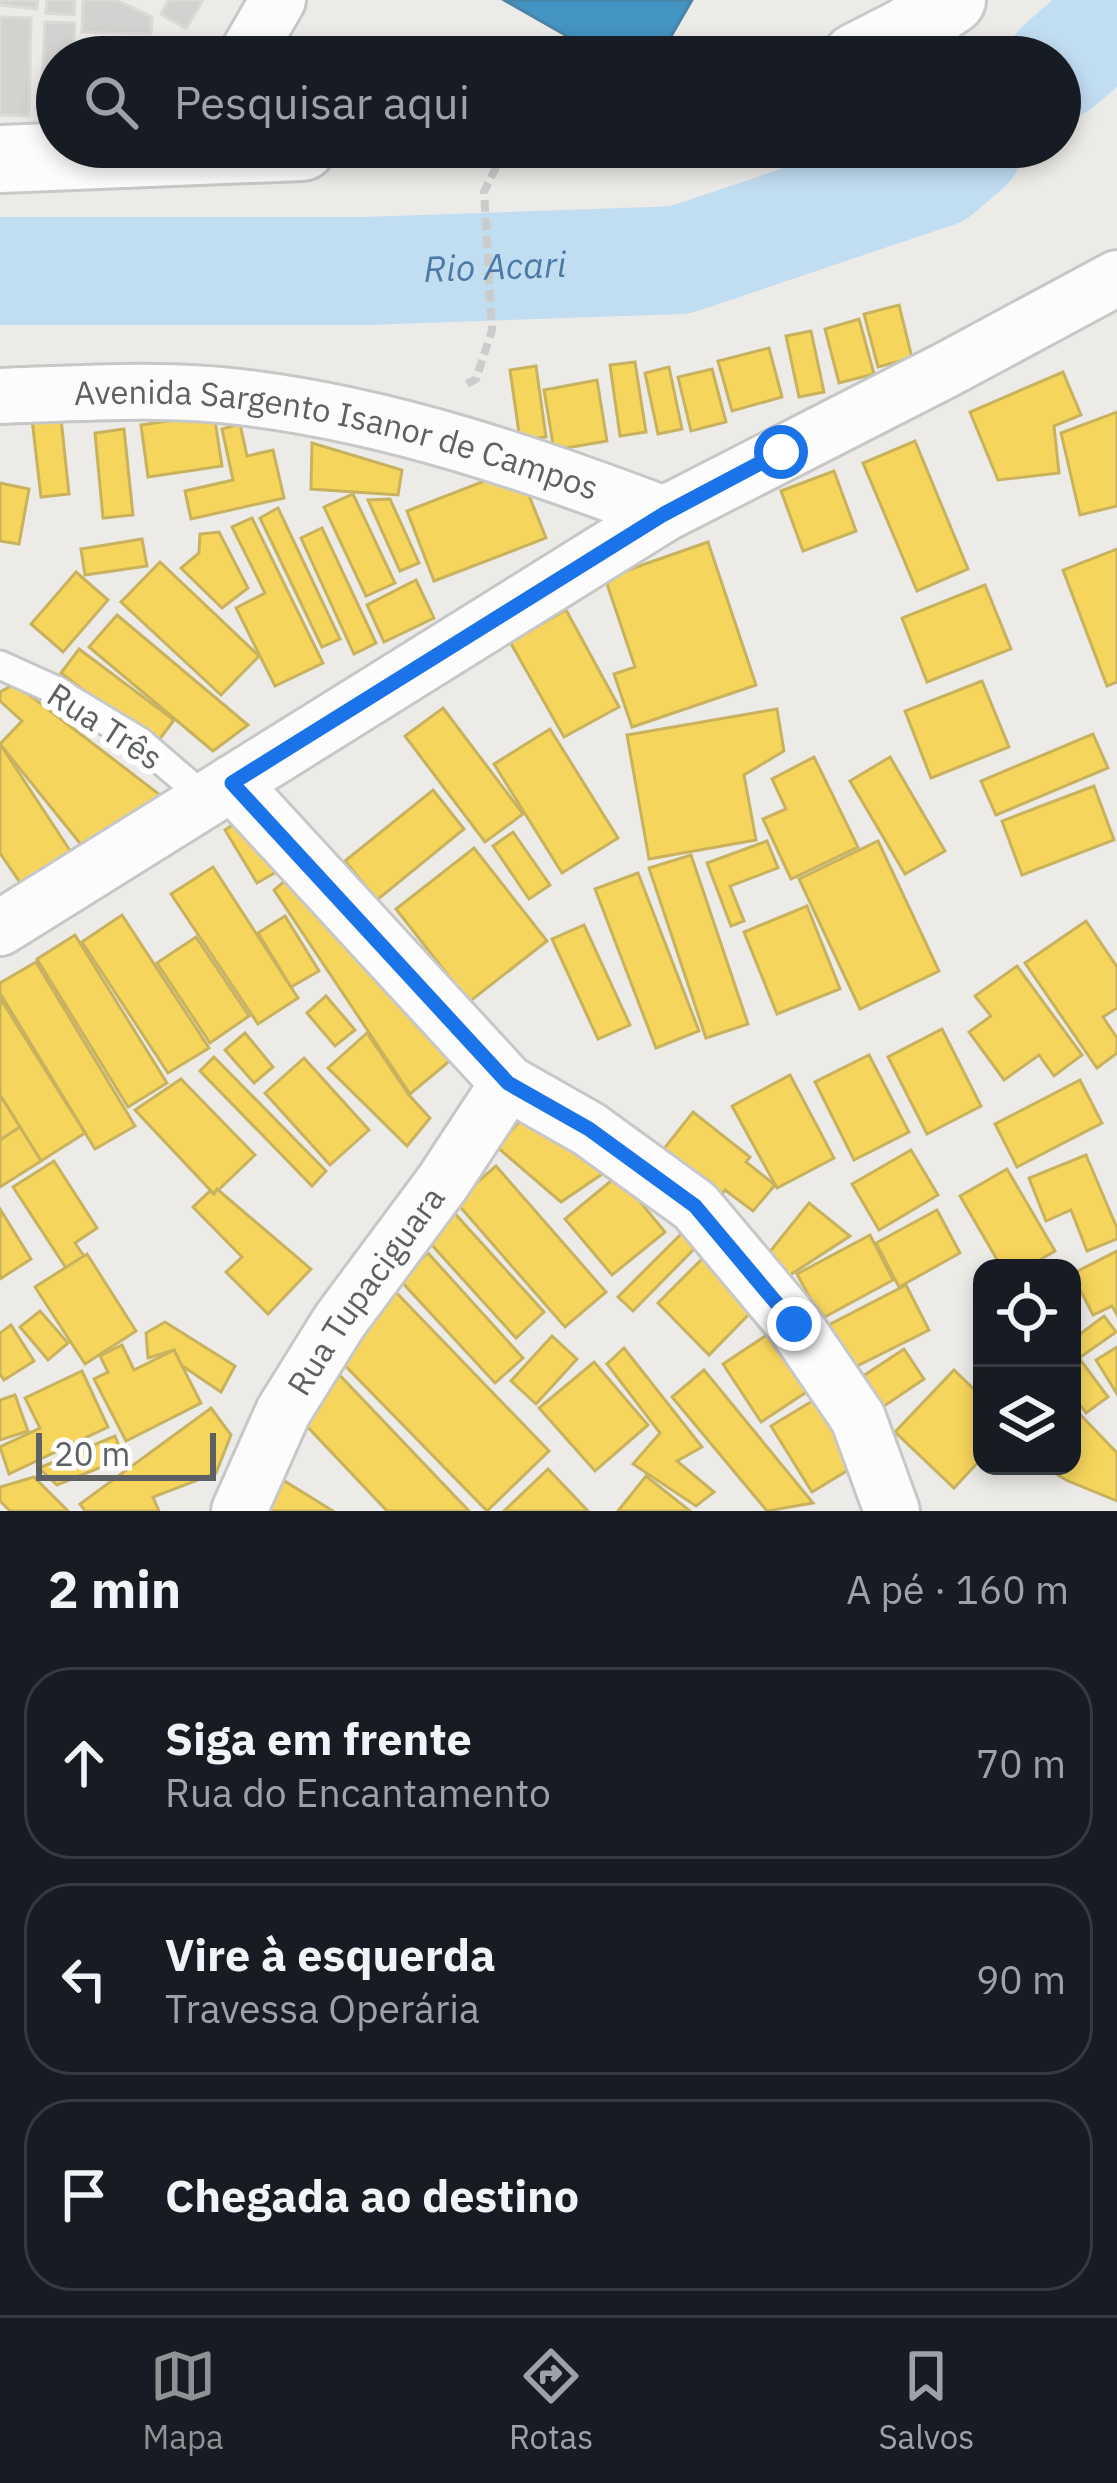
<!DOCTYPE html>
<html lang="pt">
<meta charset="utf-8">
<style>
body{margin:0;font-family:"IBM Plex Sans",sans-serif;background:#242831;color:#f1f3f6}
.controls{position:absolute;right:36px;bottom:36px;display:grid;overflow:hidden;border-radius:24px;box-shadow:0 6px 18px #0003}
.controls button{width:108px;height:108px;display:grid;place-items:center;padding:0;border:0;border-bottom:3px solid #363941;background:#171b24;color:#f1f3f6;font:60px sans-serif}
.scale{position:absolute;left:36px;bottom:30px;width:180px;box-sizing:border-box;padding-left:12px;border:6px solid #5d6164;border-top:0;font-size:33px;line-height:42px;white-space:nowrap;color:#5d6164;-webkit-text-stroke:9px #fff;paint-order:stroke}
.stop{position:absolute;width:36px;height:36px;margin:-27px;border:9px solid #1a73e8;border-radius:50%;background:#fff}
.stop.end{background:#1a73e8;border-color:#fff;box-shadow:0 3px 12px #0008}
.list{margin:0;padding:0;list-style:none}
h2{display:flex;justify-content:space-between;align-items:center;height:156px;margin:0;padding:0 48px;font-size:51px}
h2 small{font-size:39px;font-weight:400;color:#9ea1a6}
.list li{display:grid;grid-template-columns:78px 1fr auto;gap:36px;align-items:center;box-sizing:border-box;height:192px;margin:0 24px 24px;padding:0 24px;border:3px solid #363941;border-radius:48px}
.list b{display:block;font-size:45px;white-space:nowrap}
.list p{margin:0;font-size:39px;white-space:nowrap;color:#9ea1a6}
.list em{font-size:39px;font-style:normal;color:#9ea1a6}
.icon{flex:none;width:66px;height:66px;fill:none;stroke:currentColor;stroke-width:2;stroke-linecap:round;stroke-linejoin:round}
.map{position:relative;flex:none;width:1117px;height:1511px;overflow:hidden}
.search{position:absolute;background:#171b24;box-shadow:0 6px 18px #0003;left:36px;right:36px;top:36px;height:132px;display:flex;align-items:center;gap:30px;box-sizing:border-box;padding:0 42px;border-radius:66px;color:#9ea1a6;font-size:45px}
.sheet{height:804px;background:#171b24}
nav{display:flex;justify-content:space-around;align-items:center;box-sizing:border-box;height:168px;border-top:3px solid #363941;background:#171b24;font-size:33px;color:#9ea1a6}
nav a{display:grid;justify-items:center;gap:6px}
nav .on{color:#8f9192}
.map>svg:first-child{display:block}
.homes{fill:#f6d55c;stroke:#c8b25e;stroke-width:3}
.schools{fill:#4393c3;stroke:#4b84a6;stroke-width:3}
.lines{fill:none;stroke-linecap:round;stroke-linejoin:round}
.river{stroke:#c1ddf2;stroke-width:108}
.building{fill:#d3d2d0;stroke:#dcdad7;stroke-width:3}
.lane-casing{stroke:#c7c7c7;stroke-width:33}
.street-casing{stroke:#c7c7c7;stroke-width:60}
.secondary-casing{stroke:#c9c9c9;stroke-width:72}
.path{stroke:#cacdcb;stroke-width:8;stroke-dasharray:12 6;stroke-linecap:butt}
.lane{stroke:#fcfcfc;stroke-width:27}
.street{stroke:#fcfcfc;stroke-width:54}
.secondary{stroke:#fcfcfc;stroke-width:66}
.route{stroke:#1a73e8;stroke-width:15}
.labels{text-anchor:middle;stroke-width:12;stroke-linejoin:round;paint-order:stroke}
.street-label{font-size:33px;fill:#5d6164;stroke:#fff}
.water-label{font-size:36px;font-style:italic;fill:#4c79a6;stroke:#fff}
</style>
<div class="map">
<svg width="1117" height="1511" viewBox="0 0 1117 1511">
<rect width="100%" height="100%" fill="#ecebe8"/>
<g class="homes">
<path d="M899,305L912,358L878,367L864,314Z"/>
<path d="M859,319L874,374L839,383L825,329Z"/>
<path d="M811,331L824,392L799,397L786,336Z"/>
<path d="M769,348L782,397L732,411L718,361Z"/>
<path d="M635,362L646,432L620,436L610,365Z"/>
<path d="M536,366L546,437L520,440L510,370Z"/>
<path d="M669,367L682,429L658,434L645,373Z"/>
<path d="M712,369L726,422L691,431L678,377Z"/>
<path d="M1063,372L1081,415L1054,426L1059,473L998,480L970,412Z"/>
<path d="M597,380L607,441L554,450L544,390Z"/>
<path d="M60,409L69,494L41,497L31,411Z"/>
<path d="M1117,412V506L1080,515L1061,433Z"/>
<path d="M214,414L222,466L148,477L141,425Z"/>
<path d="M240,424L247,456L273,450L284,498L191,519L185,491L233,480L222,429Z"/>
<path d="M124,429L133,515L103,518L95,433Z"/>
<path d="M915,441L968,569L917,591L863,463Z"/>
<path d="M312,443L402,470L398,495L311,489Z"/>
<path d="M518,468L546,538L434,581L407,511Z"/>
<path d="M834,471L856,531L803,551L781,491Z"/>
<path d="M0,483L29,489L19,544L0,541Z"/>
<path d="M353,494L395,583L366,596L324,507Z"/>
<path d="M390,499L419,563L400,571L368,500Z"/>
<path d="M278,508L340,639L322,647L260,518Z"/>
<path d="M252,518L323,663L275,686L236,608L265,593L232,527Z"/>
<path d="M322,528L376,643L354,654L301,538Z"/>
<path d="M219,532L248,588L222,608L181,568L199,553L200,534Z"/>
<path d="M142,539L147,566L85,575L81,549Z"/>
<path d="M708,542L756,685L632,727L614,674L635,667L605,578Z"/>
<path d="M1117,549V682L1107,686L1063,570Z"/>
<path d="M160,562L259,656L221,695L121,602Z"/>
<path d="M76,572L108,600L63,652L31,624Z"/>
<path d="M416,580L434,618L384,642L367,605Z"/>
<path d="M985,585L1011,649L927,682L902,618Z"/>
<path d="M566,610L619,707L564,737L510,642Z"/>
<path d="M117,615L248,725L213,751L89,647Z"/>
<path d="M79,649L174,720L156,744L61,673Z"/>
<path d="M982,681L1009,747L931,778L905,711Z"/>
<path d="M15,684L164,798L83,847L0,744L22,721L0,701V692Z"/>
<path d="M443,708L523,814L485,842L405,736Z"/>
<path d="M777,709L784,751L744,775L756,840L649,859L627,735Z"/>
<path d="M550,729L618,838L562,873L494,764Z"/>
<path d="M1093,734L1108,768L996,815L981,781Z"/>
<path d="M0,744L71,852L21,884L0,853Z"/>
<path d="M814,757L858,847L791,879L763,819L786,809L772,779Z"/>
<path d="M890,757L945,851L905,874L850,781Z"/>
<path d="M1094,786L1114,840L1022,875L1002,821Z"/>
<path d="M433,790L464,829L377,900L345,861Z"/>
<path d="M252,812L285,867L257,883L225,830Z"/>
<path d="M513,832L550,885L529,899L493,846Z"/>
<path d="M767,841L778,868L730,886L744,921L731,926L707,863Z"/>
<path d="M878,841L939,971L860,1009L799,879Z"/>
<path d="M474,848L547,941L469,1002L396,909Z"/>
<path d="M691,855L748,1024L706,1038L649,868Z"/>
<path d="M213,867L298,998L258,1024L171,894Z"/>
<path d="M638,873L699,1031L656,1048L595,889Z"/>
<path d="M292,875L459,1053L410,1094L274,890Z"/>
<path d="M807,906L840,989L777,1014L744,932Z"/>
<path d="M122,915L209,1048L168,1073L82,942Z"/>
<path d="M285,916L319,971L291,987L258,933Z"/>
<path d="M1086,921L1117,967V1008L1103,1017L1117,1038V1053L1097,1068L1025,963Z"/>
<path d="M584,925L630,1025L598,1039L552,939Z"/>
<path d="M75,935L167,1083L128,1107L37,959Z"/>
<path d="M196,937L249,1016L210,1043L157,963Z"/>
<path d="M36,962L135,1126L95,1149L0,993V983Z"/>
<path d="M1017,966L1082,1055L1054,1076L1039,1055L1004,1080L969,1032L991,1016L975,996Z"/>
<path d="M326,996L355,1030L335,1046L307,1013Z"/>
<path d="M0,998L85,1133L41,1161L0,1095Z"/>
<path d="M942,1029L981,1106L927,1134L888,1057Z"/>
<path d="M245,1033L273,1067L254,1083L225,1050Z"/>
<path d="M367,1033L409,1095L430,1118L407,1146L328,1068Z"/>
<path d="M869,1055L909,1132L854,1160L815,1082Z"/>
<path d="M214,1057L326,1171L312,1186L200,1071Z"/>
<path d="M304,1058L369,1130L330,1165L265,1093Z"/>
<path d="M790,1075L834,1158L777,1188L732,1106Z"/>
<path d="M181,1079L255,1155L214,1194L135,1110Z"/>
<path d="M1080,1080L1102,1123L1017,1167L995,1124Z"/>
<path d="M0,1095L20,1127L0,1140Z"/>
<path d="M537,1101L614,1166L561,1202L497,1147Z"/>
<path d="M693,1112L750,1157L746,1162L775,1185L753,1211L725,1190L713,1205L659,1155Z"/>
<path d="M20,1127L41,1161L0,1187V1140Z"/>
<path d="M911,1150L938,1195L879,1230L852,1184Z"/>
<path d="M1086,1155L1117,1228V1239L1087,1251L1071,1210L1046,1221L1029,1178Z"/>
<path d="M54,1161L97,1228L75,1243L84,1256L66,1268L13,1187Z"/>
<path d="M496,1166L606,1292L565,1327L455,1201Z"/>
<path d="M1007,1169L1055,1251L1026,1268H1002L960,1196Z"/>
<path d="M618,1175L665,1232L612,1275L565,1219Z"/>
<path d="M217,1189L311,1269L268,1314L226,1272L242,1257L193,1207L210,1191L214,1194Z"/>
<path d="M809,1203L850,1236L787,1277L764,1259Z"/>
<path d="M449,1207L544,1312L516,1338L421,1233Z"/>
<path d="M0,1209L31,1259L0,1279Z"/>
<path d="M937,1210L960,1253L899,1287L876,1243Z"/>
<path d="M683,1232L697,1246L633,1311L618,1297Z"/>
<path d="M870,1235L893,1280L821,1319L797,1274Z"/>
<path d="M1117,1251V1315L1112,1306L1093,1315L1072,1274Z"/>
<path d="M428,1253L523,1358L495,1383L399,1279Z"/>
<path d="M87,1254L136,1331L85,1364L35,1287Z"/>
<path d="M707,1254L759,1304L709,1355L658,1303Z"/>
<path d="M389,1285L549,1451L487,1511L325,1345Z"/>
<path d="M906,1285L929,1330L841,1374L819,1330Z"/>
<path d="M40,1311L68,1343L48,1360L20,1327Z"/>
<path d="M1104,1316L1116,1332L1079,1358L1108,1397L1086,1413L1072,1394V1340Z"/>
<path d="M165,1322L235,1366L221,1392L181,1365L174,1350L148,1358L146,1333Z"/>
<path d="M11,1325L34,1361L4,1380L0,1374V1333Z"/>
<path d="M779,1327L817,1385L761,1422L723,1364Z"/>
<path d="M552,1336L577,1359L536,1404L511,1381Z"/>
<path d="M122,1345L134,1370L174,1350L201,1403L126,1441L94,1379L108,1372L100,1356Z"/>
<path d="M1117,1347V1394L1096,1360Z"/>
<path d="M624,1348L702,1447L677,1461L714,1492L696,1506L633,1464L660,1433L607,1364Z"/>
<path d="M904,1349L924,1379L868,1417L848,1386Z"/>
<path d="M594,1362L648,1425L595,1471L539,1408Z"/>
<path d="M331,1366L469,1511H387L301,1420Z"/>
<path d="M704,1370L813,1503L767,1511L672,1397Z"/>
<path d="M954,1370L982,1397V1458L954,1488L895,1432Z"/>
<path d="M82,1371L108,1427L9,1474L0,1447L40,1428L25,1398Z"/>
<path d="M15,1395L28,1431L0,1440V1400Z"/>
<path d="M814,1400L855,1466L812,1492L771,1426Z"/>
<path d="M1072,1406L1117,1453V1501L1068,1481L1042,1466H1072Z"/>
<path d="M211,1408L231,1435L216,1473L153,1497L159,1511H85L80,1504Z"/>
<path d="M115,1436L124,1458L57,1485L39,1468Z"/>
<path d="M548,1469L588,1511H504Z"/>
<path d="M646,1476L690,1511H618Z"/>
<path d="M34,1477L68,1511H10L0,1501V1487Z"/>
<path d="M283,1480L333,1511H263Z"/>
</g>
<path class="schools" d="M504,0H692L659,57H604Z"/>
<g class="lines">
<g class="river">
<path d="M1060,65L1117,15"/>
<path id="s1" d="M0,271H365L680,260L938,173L968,147"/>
</g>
</g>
<g class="building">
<path d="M0,0H38L37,9L0,5Z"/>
<path d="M47,0H75L74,15L46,13Z"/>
<path d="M83,0H116L152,17L151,34L82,32Z"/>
<path d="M169,0H203L186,29L161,14Z"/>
<path d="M0,17L31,18L29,116L0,115Z"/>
<path d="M45,22L75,23L73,57H57V120L40,119Z"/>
<path d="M80,42L144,43V57H79Z"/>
</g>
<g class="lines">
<g class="lane-casing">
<path id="lane" d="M0,665L53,689L139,741L204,797"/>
</g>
<g class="street-casing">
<g id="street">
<path d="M245,57L278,0"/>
<path id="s2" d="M0,396C82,393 167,387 248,398C392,416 529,463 664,514"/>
<path d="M232,783L508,1083L589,1129L695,1206L794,1324L858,1418L892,1511"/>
<path d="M0,928L664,514L946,370L1117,278"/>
<path id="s3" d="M239,1511L283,1412L339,1322L443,1182L508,1083"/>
</g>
</g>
<g class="secondary-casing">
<g id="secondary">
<path d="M856,57L905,32L952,0"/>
<path d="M0,159L302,147"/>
</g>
</g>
<path class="path" d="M467,384L476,379L492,330L484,192L506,147"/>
<use href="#lane" class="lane"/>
<use href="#street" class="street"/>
<use href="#secondary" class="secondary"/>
</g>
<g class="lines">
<path class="route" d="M781,452L664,514L232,783L508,1083L589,1129L695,1206L794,1324"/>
</g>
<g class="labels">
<g class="street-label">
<text dy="12" stroke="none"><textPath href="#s2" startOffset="342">Avenida Sargento Isanor de Campos</textPath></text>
<text transform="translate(105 726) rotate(33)" y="12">Rua Três</text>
<text dy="12" stroke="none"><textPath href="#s3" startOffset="255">Rua Tupaciguara</textPath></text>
</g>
<g class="water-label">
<text dy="13" stroke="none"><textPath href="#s1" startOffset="495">Rio Acari</textPath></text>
</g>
</g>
</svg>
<div class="controls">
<button><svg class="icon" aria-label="locate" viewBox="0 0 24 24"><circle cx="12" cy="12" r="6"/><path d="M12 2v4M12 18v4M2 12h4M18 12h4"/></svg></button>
<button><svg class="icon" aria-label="layers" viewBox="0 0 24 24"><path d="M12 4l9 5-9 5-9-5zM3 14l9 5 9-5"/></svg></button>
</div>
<div class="scale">20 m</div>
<div class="stop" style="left:781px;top:452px"></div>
<div class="stop end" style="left:794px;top:1324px"></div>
<div class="search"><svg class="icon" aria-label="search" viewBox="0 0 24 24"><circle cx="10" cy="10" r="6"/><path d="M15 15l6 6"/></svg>Pesquisar aqui</div>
</div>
<section class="sheet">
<h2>2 min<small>A pé · 160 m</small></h2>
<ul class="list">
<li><svg class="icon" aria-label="ahead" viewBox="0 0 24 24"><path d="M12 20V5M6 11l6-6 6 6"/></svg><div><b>Siga em frente</b><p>Rua do Encantamento</p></div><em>70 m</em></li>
<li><svg class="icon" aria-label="left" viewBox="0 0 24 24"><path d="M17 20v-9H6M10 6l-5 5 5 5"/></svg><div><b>Vire à esquerda</b><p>Travessa Operária</p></div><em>90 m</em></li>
<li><svg class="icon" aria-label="arrive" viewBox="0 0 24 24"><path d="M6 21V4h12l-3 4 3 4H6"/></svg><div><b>Chegada ao destino</b></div></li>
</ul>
</section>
<nav>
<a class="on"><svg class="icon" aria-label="map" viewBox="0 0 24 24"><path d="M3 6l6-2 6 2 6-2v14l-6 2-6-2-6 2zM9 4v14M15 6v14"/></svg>Mapa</a>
<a><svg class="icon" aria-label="directions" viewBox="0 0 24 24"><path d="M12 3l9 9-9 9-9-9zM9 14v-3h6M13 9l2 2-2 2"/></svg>Rotas</a>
<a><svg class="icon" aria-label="saved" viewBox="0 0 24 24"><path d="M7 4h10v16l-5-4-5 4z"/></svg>Salvos</a>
</nav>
